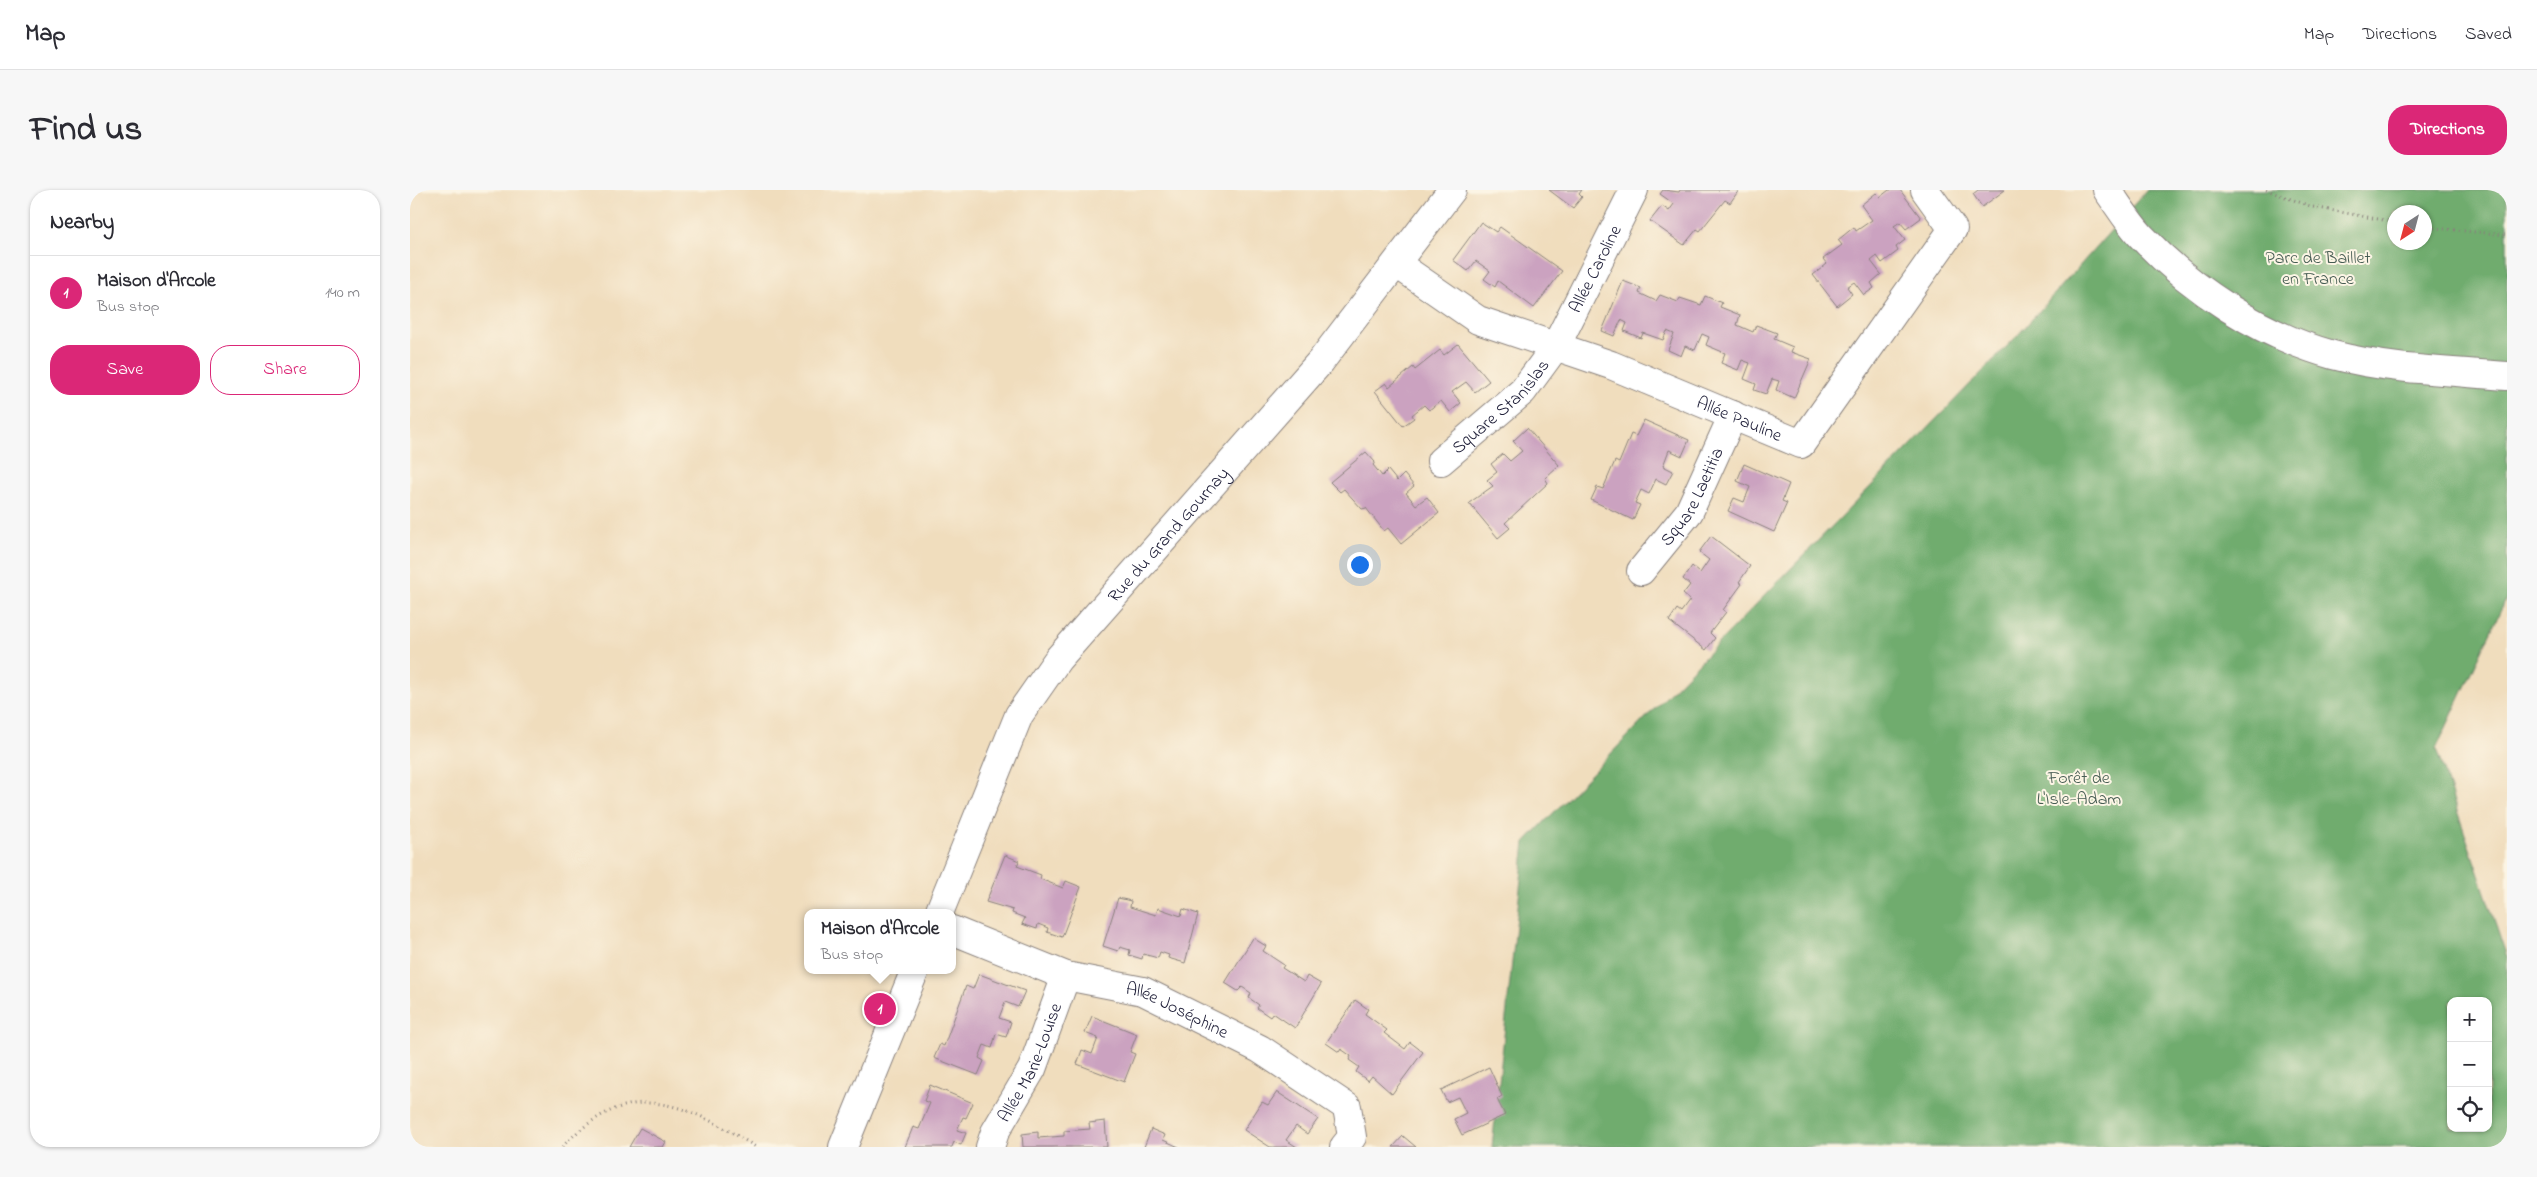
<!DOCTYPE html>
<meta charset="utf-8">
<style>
body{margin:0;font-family:"Indie Flower",sans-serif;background:#f7f7f7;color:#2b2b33}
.controls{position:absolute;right:15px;bottom:15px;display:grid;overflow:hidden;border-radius:10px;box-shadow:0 1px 4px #0004}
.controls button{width:45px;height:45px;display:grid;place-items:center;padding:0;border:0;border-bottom:1px solid #e1e1e2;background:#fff;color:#2b2b33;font:25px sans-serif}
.compass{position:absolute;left:1977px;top:15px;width:45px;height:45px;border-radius:50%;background:#fff;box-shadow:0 1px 4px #0004;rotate:216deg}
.you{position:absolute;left:949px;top:374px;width:18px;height:18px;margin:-12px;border:4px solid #fff;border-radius:50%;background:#1a73e8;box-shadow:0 0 0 8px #1a73e833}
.badge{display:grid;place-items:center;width:32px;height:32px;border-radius:50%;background:#db2777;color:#fff;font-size:16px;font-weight:700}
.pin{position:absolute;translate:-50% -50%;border:2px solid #fff;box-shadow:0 1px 5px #0006}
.popup{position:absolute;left:394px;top:719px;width:152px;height:65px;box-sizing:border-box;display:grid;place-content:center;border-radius:10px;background:#fff;filter:drop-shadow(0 1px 4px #0005);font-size:16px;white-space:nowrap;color:#7c7c81}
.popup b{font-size:19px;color:#2b2b33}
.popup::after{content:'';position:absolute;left:50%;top:100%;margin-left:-10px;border:10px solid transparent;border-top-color:#fff}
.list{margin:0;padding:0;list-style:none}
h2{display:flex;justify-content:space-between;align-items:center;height:65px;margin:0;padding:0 20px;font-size:21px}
h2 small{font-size:16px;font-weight:400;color:#7c7c81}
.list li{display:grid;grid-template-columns:32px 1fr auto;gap:15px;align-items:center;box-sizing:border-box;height:75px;padding:0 20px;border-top:1px solid #e1e1e2}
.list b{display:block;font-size:19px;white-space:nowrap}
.list p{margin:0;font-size:16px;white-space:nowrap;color:#7c7c81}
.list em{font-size:16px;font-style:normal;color:#7c7c81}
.actions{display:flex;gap:10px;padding:15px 20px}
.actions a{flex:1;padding:11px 0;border:1px solid #db2777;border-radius:20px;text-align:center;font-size:18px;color:#db2777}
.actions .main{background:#db2777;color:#fff}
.icon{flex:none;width:28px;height:28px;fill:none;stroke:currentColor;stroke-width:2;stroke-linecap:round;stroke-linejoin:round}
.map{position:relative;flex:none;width:2097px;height:957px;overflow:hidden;border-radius:20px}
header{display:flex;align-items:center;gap:30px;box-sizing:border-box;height:70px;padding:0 25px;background:#fff;border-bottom:1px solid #e1e1e2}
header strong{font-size:24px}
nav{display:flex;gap:28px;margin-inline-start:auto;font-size:18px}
.intro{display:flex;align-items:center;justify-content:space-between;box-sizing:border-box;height:120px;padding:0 30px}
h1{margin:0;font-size:35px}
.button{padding:12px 22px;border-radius:20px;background:#db2777;color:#fff;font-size:18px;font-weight:700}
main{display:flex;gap:30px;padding:0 30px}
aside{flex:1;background:#fff;border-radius:20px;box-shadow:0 1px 4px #0004}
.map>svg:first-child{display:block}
.forest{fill:#6fac6e;stroke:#486754;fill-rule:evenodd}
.building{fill:#cba2c0}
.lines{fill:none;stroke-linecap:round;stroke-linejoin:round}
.minor-casing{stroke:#89807c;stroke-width:30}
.tertiary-casing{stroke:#89807c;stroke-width:30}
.path{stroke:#89807c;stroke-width:3;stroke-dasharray:1 4;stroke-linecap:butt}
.minor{stroke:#fff;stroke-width:28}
.tertiary{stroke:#fff;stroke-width:28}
.labels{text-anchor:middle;stroke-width:4;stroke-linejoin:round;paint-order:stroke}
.park-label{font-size:18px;fill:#465c53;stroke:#fcf5e5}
.street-label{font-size:18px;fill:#22223b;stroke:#fcf5e5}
</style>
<header>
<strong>Map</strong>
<nav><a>Map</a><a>Directions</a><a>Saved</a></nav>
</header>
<div class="intro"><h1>Find us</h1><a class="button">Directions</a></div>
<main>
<aside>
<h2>Nearby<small></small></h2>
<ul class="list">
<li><span class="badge">1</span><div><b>Maison d'Arcole</b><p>Bus stop</p></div><em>140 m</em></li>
</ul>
<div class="actions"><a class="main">Save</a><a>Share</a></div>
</aside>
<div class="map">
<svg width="2097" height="957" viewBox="0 0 2097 957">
<rect width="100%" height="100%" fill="#fcf5e5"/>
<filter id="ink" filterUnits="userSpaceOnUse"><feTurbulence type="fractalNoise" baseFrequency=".02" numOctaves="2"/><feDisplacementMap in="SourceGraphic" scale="10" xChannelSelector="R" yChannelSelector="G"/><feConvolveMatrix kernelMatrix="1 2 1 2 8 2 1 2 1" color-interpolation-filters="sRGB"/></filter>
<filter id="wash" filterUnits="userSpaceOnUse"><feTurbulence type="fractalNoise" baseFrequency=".0096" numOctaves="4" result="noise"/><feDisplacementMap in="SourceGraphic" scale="20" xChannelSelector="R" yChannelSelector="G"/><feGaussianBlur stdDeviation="1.12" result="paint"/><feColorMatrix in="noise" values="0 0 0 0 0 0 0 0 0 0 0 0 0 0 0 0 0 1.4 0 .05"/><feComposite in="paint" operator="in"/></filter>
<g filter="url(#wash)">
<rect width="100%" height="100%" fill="#f0ddbd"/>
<path class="forest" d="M1737,0H2097V407L2026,559L2097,767V957H1082L1115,652L1608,145ZM1984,22H2014V52H1984ZM2041,811H2078V938H2041Z"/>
<g id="blocks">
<g class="building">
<path d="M1139,0H1172L1169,4L1172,7L1163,18Z"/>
<path d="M1253,0L1269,2L1270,0H1329L1320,13L1315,10L1290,41L1287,39L1274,55L1240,31L1252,16L1259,21L1264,14L1250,4Z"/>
<path d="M1479,0H1490L1511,28L1496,39L1490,32L1484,36L1495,50L1486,57L1488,61L1472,73L1467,66L1461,71L1471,84L1461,93L1464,98L1454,105L1444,92L1437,97L1442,104L1427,116L1403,85L1417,74L1413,69L1432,55L1428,50L1444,37L1446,41L1462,30L1451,15L1466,3L1470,7Z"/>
<path d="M1568,0H1595L1572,17L1563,4Z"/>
<path d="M1071,32L1086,42L1090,37L1152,81L1124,118L1088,91L1085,97L1074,89L1080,81L1066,71L1058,81L1043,70Z"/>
<path d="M1213,91L1231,98L1229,103L1246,111L1250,105L1268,112L1270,108L1291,115L1295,106L1312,113L1310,117L1330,125L1327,135L1343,142L1346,135L1367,143L1364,149L1383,157L1381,162L1401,169L1384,208L1366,200L1369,191L1362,189L1356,204L1344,200L1346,194L1334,189L1340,173L1332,170L1328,180L1311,173L1315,163L1296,155L1299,147L1292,144L1285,160L1275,156L1271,166L1258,160L1264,144L1257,141L1253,150L1233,143L1231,148L1214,141L1217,133L1211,130L1204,146L1192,141Z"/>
<path d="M1048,154L1079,191L1065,202L1056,192L1042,202L1051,213L1040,222L1031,211L1019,220L1014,215L1002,225L1004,228L993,236L965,201L976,193L979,197L1003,177L1005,180L1030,160L1034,165Z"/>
<path d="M1234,230L1279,250L1272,266L1259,260L1253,276L1263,281L1256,294L1246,289L1239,304L1231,300L1225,313L1230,315L1223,330L1181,310L1187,297L1193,299L1205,271L1209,273L1221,244L1226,246Z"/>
<path d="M1117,238L1149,275L1135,288L1138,293L1095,333L1100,338L1088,348L1059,313L1083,296L1077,290L1087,282L1081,274L1093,264L1100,271L1112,261L1103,251Z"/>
<path d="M956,262L965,272L963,275L972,286L978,280L987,291L994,284L1004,296L996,303L1006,315L1017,307L1029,323L991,354L978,338L974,341L956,318L952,319L934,299L930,302L920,292Z"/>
<path d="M1334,274L1379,294L1372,311L1377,313L1364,342L1318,321L1324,308L1334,312L1340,297L1327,291Z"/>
<path d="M1301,346L1340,376L1329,392L1332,394L1313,420L1316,422L1300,443L1305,448L1296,460L1259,431L1267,419L1271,422L1280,410L1273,404L1280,395L1273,389L1282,376L1290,383L1299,370L1289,362Z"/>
<path d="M595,665L609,671L607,676L631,685L630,689L653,698L656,691L671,697L652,747L637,742L638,738L628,734L627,739L612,734L615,728L602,723L603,720L576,712Z"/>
<path d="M708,708L721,711L720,717L746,725L748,718L771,726L773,719L788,724L775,773L758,768L759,765L750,762L748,768L733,764L732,769L719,765L720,760L710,757L708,761L693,756Z"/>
<path d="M843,748L856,756L853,761L874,775L872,778L894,792L897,786L911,794L885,838L863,823L860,827L847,818L849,815L839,808L841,803L832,797L828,801L815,793Z"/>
<path d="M569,784L615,801L608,817L595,812L589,828L601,832L596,847L586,844L582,858L574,855L569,868L574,871L568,885L524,868L530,854L534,856L556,796L563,799Z"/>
<path d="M945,810L958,819L955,824L977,840L974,843L995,859L1000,852L1013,862L982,904L962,886L958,891L946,882L949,877L939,870L941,866L931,859L929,862L916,853Z"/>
<path d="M682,826L727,844L720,862L725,864L714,892L667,874L672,860L682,864L688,848L675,843Z"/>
<path d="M1079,877L1092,906L1087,909L1095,925L1052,945L1044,929L1056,923L1048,907L1037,912L1031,900Z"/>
<path d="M520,895L563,913L556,928L553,927L547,940L556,943L551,955L544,952L542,957H495L503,937L509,939L520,913L514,911Z"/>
<path d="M867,902L908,929L897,944L886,936L876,950L887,957H860L834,940L852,912L858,915Z"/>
<path d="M695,931L697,957H613L612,944L628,942V948L654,946V941L680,939L679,933Z"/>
<path d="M230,938L256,952L253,957H219Z"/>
<path d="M741,939L755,945L753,950L769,957H734Z"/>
<path d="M993,946L1006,957H983Z"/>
</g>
</g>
</g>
<g filter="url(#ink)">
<use href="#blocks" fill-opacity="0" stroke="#89807c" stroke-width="1"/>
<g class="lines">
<g class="minor-casing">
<g id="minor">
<path id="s1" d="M987,74L1068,130L1201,175L1391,254L1543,39L1515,0"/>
<path id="s2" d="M1031,271L1113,201L1146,156L1224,0"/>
<path id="s3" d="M1231,381L1279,322L1323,225"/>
<path id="s4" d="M529,723L609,525L648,469L911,171L1042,0"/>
<path id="s5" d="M542,740L656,786L733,801L850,859L937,917L942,947L934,957"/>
<path d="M433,957L505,780"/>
<path id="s6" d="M580,957L585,942L622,879L656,786"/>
</g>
</g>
<g class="tertiary-casing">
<path id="tertiary" d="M1697,0C1708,15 1718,32 1731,46C1782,100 1851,145 1923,165C1979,180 2040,181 2097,186"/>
</g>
<g class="path">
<path d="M1856,0L1903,17L1984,32"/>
<path d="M2014,37L2097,45"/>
<path d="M152,957C220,886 273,912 346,957"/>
</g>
<use href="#minor" class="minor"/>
<use href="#tertiary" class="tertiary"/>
</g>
</g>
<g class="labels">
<g class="park-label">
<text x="1908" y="73">Parc de Baillet<tspan x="1908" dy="21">en France</tspan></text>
<text x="1669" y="593">Forêt de<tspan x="1669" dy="21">L'Isle-Adam</tspan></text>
</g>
<g class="street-label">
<text dy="6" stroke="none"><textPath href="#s2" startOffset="250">Allée Caroline</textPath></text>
<text dy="6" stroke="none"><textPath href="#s2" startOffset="81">Square Stanislas</textPath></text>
<text dy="6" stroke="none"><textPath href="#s1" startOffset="378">Allée Pauline</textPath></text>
<text dy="6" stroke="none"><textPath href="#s3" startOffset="91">Square Laetitia</textPath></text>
<text dy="6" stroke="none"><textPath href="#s4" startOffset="448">Rue du Grand Gournay</textPath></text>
<text dy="6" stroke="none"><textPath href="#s5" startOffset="240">Allée Joséphine</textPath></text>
<text dy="6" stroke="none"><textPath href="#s6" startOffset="94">Allée Marie-Louise</textPath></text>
</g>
</g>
</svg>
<div class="controls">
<button>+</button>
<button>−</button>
<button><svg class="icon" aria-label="locate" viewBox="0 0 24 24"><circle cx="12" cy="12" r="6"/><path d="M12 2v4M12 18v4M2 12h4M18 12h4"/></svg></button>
</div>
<svg class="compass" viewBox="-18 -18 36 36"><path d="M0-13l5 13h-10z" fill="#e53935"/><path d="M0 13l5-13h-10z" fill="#7c7c81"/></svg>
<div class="you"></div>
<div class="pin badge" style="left:470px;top:819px">1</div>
<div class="popup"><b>Maison d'Arcole</b>Bus stop</div>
</div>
</main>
